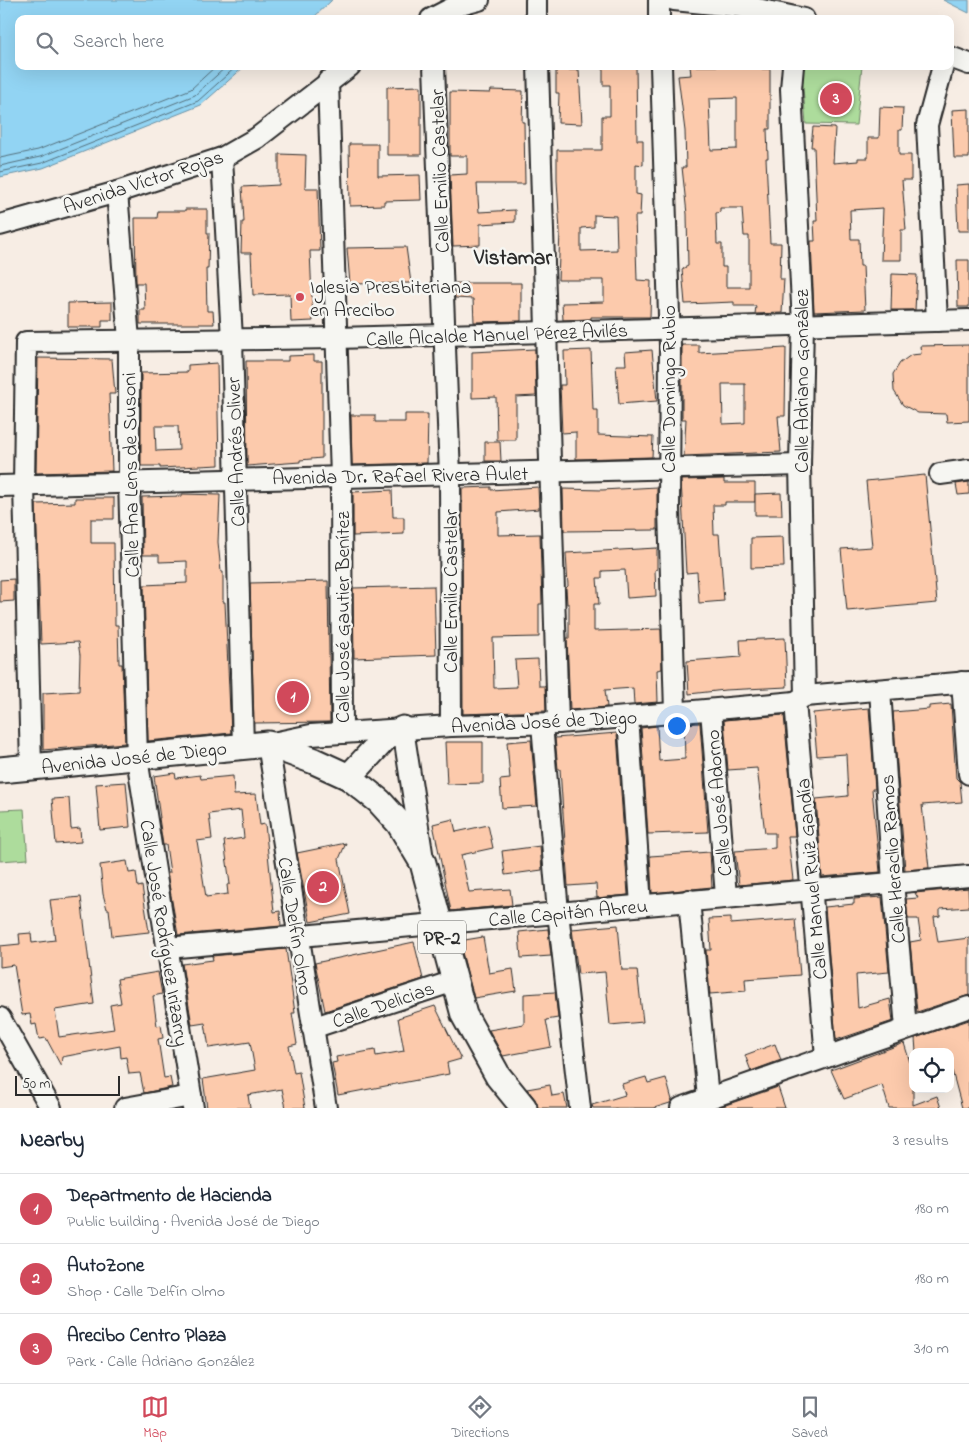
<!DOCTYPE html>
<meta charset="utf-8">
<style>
body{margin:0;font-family:"Indie Flower",sans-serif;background:#f2f2f3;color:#1f2937}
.controls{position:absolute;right:15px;bottom:15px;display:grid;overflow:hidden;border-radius:10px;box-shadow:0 5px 20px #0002}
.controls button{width:45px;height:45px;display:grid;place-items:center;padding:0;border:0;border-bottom:1px solid #e0e1e3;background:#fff;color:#1f2937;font:25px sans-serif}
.scale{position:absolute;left:15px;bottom:12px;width:105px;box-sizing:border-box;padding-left:5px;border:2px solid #2b2b2b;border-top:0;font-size:14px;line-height:18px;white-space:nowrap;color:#2b2b2b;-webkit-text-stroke:4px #f6f6f2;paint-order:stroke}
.you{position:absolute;left:676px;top:725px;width:18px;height:18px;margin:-12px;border:4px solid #fff;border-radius:50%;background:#1a73e8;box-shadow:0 0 0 8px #1a73e833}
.badge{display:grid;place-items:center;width:32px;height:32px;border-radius:50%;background:#d1495b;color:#fff;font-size:16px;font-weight:700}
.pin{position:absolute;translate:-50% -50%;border:2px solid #fff;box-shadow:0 1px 5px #0006}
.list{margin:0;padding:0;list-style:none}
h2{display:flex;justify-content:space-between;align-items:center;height:65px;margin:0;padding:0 20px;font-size:21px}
h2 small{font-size:16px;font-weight:400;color:#747a83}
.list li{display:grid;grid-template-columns:32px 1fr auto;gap:15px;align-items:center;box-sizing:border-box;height:70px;padding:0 20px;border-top:1px solid #e0e1e3}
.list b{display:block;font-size:19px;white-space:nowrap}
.list p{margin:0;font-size:16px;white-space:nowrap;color:#747a83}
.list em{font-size:16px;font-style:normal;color:#747a83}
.icon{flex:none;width:28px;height:28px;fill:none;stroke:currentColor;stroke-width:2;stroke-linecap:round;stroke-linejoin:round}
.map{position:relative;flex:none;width:969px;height:1108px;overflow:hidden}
.search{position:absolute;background:#fff;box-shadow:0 5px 20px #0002;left:15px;right:15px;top:15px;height:55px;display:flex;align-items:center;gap:12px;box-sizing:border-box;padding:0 18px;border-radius:10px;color:#747a83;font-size:19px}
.sheet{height:275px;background:#fff}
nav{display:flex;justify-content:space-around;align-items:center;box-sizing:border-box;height:70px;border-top:1px solid #e0e1e3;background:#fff;font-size:14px;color:#747a83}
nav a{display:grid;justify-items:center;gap:2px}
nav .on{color:#d1495b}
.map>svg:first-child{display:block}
.green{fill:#addc9c;stroke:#6c8464}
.water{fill:#92d4f3;stroke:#6990a3}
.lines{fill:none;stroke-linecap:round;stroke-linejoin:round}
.shore{stroke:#546f7b;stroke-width:1}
.building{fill:#fccaac;stroke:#2b2b2b;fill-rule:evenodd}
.minor-casing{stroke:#2b2b2b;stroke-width:24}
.major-casing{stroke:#2b2b2b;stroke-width:29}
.minor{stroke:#f6f6f2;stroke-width:20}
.major{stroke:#f6f6f2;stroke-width:25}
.poi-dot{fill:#d1495b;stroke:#f6f6f2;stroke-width:2}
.labels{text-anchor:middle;stroke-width:5;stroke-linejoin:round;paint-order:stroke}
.shield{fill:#f6f6f2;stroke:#686867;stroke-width:1}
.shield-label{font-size:19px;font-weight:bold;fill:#2b2b2b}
.street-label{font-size:20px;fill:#2b2b2b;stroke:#f6f6f2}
.poi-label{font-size:20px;fill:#2b2b2b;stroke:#f6f6f2;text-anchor:start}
.neighbourhood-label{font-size:21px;font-weight:bold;fill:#2b2b2b;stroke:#f6f6f2}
</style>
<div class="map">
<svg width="969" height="1108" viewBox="0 0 969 1108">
<rect width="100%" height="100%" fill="#f7ede4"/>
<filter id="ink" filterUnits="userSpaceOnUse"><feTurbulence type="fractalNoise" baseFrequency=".02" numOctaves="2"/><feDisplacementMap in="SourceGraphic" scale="10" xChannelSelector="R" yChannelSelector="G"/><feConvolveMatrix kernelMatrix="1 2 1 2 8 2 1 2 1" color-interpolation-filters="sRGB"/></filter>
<g filter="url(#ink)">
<g class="green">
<path d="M805,66H862L856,125L806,124L802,75Z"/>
<path d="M24,809L28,859L0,861V810Z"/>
</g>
<g class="water">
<path d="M0,0H332L312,19H19V66H245L201,105L43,168L0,177Z"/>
<path d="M943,0H969V13Z"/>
</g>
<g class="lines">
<g class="shore">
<path d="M0,158L38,150L191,89L216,66"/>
<path d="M0,166L40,157L195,95L227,66"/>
<path d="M0,172L42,163L198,101L237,66"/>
</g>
</g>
<g class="building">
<path d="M603,66H636L637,140H643V165L636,164V194L641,195L640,216H635L637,280L651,281L650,317H591V319L563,320L562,303L604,302V280H558L560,232L557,180V150H602V116H610V85H603ZM594,215L616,216L617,250L581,251V228L594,227Z"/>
<path d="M690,66H760L759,69H770V129H767L768,158H766L770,243H781L780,279H784L782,313L755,314L756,306H734V302L685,304L682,269L688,266L687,214L682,167H686L685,131L678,76L691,75ZM737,98V149L711,150L709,99ZM720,208H742L744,236H749V287H726V267H722V244H717L716,213L720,212Z"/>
<path d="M556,70H579L582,124L558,123L559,93H556Z"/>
<path d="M421,86V155H387V87Z"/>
<path d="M491,90L523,91L522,122H524L525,184H477L479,212L515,210V222L480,224V245L453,246L450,175L467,174V156H450V92L490,93Z"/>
<path d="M880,107L903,108L902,130H899V155H911V180H902L906,230H901V260H881L883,208L850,210L851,239H859L860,266H863L865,310L814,312L811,241H815L814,221H817L814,147H811L813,127L835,128L833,163L858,161V158H868V138H879Z"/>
<path d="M969,109V158H954L952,110Z"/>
<path d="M349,144H378V176L420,175L421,200L384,201V205L350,206Z"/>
<path d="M279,154L306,155L305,188H318L320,251H310L313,321L291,322L290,294L253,295L251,253H241L242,222H244L242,187L279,185Z"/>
<path d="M969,184V231H958L956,185Z"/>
<path d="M185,209H207V233H209L208,269H206L207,311H213L214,324H140V310H145L144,283H136L135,218H157L158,211H185Z"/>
<path d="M406,247L411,283L350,284L347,248Z"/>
<path d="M957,260H969V307H958Z"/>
<path d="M892,274L917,275L915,310H891Z"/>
<path d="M454,283H521V321L474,322L473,299L455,298Z"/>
<path d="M112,302V320H102V327H68V303Z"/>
<path d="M682,345H699V353L786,348L785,416H778L781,452L684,456L686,419H682ZM722,384H745V423L723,424Z"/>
<path d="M969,345V421L947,422L946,414L918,413L903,405L894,391L893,374L900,363L911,355L921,354L920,346Z"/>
<path d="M535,349L536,396L516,397V440H497L496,397L472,398V352Z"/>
<path d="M591,350L593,410H598V435L653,437L652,457L576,459V432L562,433L560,385H565L564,351Z"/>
<path d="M652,350L657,401L619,404L616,365H626L625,352Z"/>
<path d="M314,355V361H322V458L300,460V462L247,466L246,361H288V356Z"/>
<path d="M38,358L112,359L115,394H109L112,471L36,473Z"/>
<path d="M217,363L219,465L160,468V466H141V373L188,372V365ZM155,426H178L179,450L156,451Z"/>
<path d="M405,414H428L427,463L352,465L351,415H375V422H405Z"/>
<path d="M485,442H500L501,461H485Z"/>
<path d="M925,475L937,603L847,611L841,549L872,547L866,481Z"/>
<path d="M724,479V483H755V502H725V505H713L714,534H719L724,601L699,603L697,572L686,573L681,480Z"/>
<path d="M969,482V494L958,495L956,484Z"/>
<path d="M491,487V490L538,487L539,509L498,512V535L540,534L542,604H539V637L493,638L494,688L517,687L515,660L538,659L539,686H545L546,711L463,714L462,488Z"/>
<path d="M657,487V530L564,531L563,489L602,490Z"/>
<path d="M392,490L393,517H404V534L353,536V492Z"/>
<path d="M781,493L782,515H755V494Z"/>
<path d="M182,494L220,495L218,542L221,572H223V602H225L231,733L148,741L144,585L187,583V561L159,562V555H143L142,497L182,496Z"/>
<path d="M75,498H114V519H91V543H114L115,625H118L119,664H122L125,743L43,750V693L79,691L80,655L78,642L41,644L36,504L75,503Z"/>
<path d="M783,537L784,567L751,568V538Z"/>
<path d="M657,548V569L655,570L656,596L627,598L625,570L602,571V578H597L599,604H594V631L661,629L662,669L657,670L658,702L634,704L633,688L605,690L607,707L570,710L567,638H569V604H567L566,588L568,586L566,553Z"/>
<path d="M14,579V601L0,602V580Z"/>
<path d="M328,581L330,722L254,723L250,583Z"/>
<path d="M434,586L436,655L354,658L353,588Z"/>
<path d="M785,638L787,687L725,690L689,694L687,661L741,657L740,640Z"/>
<path d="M951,704L956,778L960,782L962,802L922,805L929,868L905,870L893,712L929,709V706Z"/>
<path d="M869,708L875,789H872L880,872L822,877L816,799L848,796L846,754L817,756L813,713Z"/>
<path d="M784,715L795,836H788L793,880L739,885L735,851L775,848V833H765L757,768L728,770L724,720Z"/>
<path d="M700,723L708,832L648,834L641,728L657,726L659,761L685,759L684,724Z"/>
<path d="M617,733L628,895L597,898L596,884L568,886L560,769H558L555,738Z"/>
<path d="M531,740L537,806L502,808L500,780L510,779L507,742Z"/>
<path d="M445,742H483V783L447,784Z"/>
<path d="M175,773L176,778L200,775L201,779L233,776L234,795L256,794L260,825L265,824L274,912L280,911L281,926L178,935L167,873H170L166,845H163L159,818H160L154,776ZM241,810L244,838L224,841L230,884L227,885L228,894L206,897L197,841L212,839L209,814Z"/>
<path d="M126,782L130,827L100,830L96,784Z"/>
<path d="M69,798L71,829L80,828L81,842L56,844L52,799Z"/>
<path d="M453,819L456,832L488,825L493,848L461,855L469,892L510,889L512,905L451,911L433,824Z"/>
<path d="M346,843L339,859L350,914L310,922L297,853Z"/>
<path d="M540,846L542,870L505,875L502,851Z"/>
<path d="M710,852L712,887L652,893L650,856Z"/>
<path d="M127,861L129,873L136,872L138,887L142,886L149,932L112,936L109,909H107L103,894L100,865Z"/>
<path d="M968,888L969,907L940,909V916L934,917L938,942L969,938V995L917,1012L910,942L921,940L918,919H908L906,899L918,898L915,893Z"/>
<path d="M81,897L94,1004L55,1010L59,1037L114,1029L110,1005L121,1003L117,979L158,972L162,994L153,996L157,1026L161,1025L163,1038L158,1039L164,1078L170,1077L172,1087L144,1093L140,1073L129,1074L126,1057L121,1058L120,1046L62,1057L61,1066L46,1038L39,1039L36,1024L32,1025L30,1014L22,1015L14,965L0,967V946L20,944L19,934L31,933L32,943L55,940L50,900Z"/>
<path d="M882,897L889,972L856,975L858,1008L890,999L893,1021L836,1040L825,907L854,904V899Z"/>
<path d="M731,918V924L795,919L800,975L745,979L746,991L710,994L706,950H711L709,919Z"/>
<path d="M618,925L622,970H637L643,1022L610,1025L605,972L578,974L572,929Z"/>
<path d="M548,929L551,956L521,958L519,932Z"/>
<path d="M483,937L489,973L513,969L516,991L474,998L459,941Z"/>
<path d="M414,942L423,979L325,1011L315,963Z"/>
<path d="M286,949L295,1013H292L297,1044L289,1046L294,1073L299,1072L305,1108H286L282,1089L248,1095L250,1108H207L203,1079L255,1070L250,1042L209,1048L205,1023L192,1025L182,964L213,960L212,956Z"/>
<path d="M555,992L558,1018L546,1020L551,1047L503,1056L489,1030L524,1024V994Z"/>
<path d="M435,1006L461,1059L447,1063L449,1074L338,1095L332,1063L337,1062L336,1057L375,1050L376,1056L404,1051L398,1018Z"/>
<path d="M969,1020V1108H962L950,1063V1052H916L915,1038Z"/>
<path d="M904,1043L913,1072V1105L937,1096L941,1108H889L882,1085L844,1099L831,1070Z"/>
<path d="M775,1044L781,1060L751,1071L745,1055Z"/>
<path d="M646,1077L648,1083L666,1078L672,1100L670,1103L654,1108H593L592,1105L625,1095L622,1084Z"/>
<path d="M550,1085L552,1096L564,1094L567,1108H538L535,1099L527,1089Z"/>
<path d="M778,1087L785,1108H717Z"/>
</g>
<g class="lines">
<g class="minor-casing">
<g id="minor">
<path d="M536,0V19"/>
<path d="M659,0V19"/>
<path d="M674,0L753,8L804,19"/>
<path d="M431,19L456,6L479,0"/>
<path d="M950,57L969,64"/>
<path d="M434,66L450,475L451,726"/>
<path d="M538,66L558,723"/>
<path d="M661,66L670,346L669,509L675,712"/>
<path d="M793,66L791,89L803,324L800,465L805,696"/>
<path d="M328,81L341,477L342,733"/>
<path d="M222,158L232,339L243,746"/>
<path d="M117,192L129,340V481L137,758L193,1108"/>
<path d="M0,225L117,192L222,158L257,138L350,66"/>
<path d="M937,321L927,125L943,66"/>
<path d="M940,474L969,470"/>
<path d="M0,486L800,465"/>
<path d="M962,682L969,774"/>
<path d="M880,690L893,882L906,1028"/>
<path d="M795,702L826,1057"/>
<path d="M711,710L726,896"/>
<path d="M628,717L641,905"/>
<path d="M542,724L558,912L580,1108"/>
<path d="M403,729L423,859"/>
<path d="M31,767L24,485L26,342L337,338L969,320"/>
<path d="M689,900L708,1098"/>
<path d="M167,948L969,876"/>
<path d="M0,1018L51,1108"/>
<path d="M312,1028L454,981"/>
<path d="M125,1108L191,1096"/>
<path d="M326,1108L268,744L311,735L451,726L558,723L795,702L805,696L969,682"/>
<path d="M681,1108L969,1007"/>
</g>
</g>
<g class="major-casing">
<g id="major">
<path d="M0,770L268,744L314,761L349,777L379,801L399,823L423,863L464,1015L498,1076L524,1108"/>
<path d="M349,777L385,738L403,729"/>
</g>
</g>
<use href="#minor" class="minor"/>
<use href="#major" class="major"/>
</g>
</g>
<circle class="poi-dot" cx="300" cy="297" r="5"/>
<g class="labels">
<rect class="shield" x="418" y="920.5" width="48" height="33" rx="4"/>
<g class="shield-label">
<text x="442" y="944">PR-2</text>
</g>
<g class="street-label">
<text transform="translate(439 171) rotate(-92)" y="7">Calle Emilio Castelar</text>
<text transform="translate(143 181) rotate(-18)" y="7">Avenida Víctor Rojas</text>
<text transform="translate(497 334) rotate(-2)" y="7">Calle Alcalde Manuel Pérez Avilés</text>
<text transform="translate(801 381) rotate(-90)" y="7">Calle Adriano González</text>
<text transform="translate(668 389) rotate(-90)" y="7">Calle Domingo Rubio</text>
<text transform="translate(235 452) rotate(-92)" y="7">Calle Andrés Oliver</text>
<text transform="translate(130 475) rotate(-91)" y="7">Calle Ana Lens de Susoni</text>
<text transform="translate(400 475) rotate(-1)" y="7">Avenida Dr. Rafael Rivera Aulet</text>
<text transform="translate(450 591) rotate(-90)" y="7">Calle Emilio Castelar</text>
<text transform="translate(342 617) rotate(-90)" y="7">Calle José Gautier Benítez</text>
<text transform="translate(544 721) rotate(-3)" y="7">Avenida José de Diego</text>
<text transform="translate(134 757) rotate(-6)" y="7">Avenida José de Diego</text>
<text transform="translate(718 803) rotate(-95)" y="7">Calle José Adorno</text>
<text transform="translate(892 859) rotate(-94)" y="7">Calle Heraclio Ramos</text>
<text transform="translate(811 879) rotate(-95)" y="7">Calle Manuel Ruiz Gandía</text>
<text transform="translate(568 912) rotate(-5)" y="7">Calle Capitán Abreu</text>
<text transform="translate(296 926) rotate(81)" y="7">Calle Delfín Olmo</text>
<text transform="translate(165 933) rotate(81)" y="7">Calle José Rodríguez Irizarry</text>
<text transform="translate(383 1004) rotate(-19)" y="7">Calle Delicias</text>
</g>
<g class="poi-label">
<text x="310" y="293">Iglesia Presbiteriana<tspan x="310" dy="23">en Arecibo</tspan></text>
</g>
<g class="neighbourhood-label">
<text x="513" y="264">Vistamar</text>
</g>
</g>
</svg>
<div class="controls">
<button><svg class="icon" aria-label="locate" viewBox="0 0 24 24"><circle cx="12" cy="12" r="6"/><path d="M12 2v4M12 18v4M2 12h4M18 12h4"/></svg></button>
</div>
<div class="scale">50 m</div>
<div class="you"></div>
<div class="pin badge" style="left:293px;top:697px">1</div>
<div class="pin badge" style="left:323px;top:887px">2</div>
<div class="pin badge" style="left:836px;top:99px">3</div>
<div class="search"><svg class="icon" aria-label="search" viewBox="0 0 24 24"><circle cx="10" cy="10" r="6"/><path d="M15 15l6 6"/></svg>Search here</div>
</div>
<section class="sheet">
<h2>Nearby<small>3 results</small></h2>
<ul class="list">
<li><span class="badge">1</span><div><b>Departmento de Hacienda</b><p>Public building · Avenida José de Diego</p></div><em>180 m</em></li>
<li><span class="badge">2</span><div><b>AutoZone</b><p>Shop · Calle Delfín Olmo</p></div><em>180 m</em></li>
<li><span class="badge">3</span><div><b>Arecibo Centro Plaza</b><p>Park · Calle Adriano González</p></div><em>310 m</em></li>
</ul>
</section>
<nav>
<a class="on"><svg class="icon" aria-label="map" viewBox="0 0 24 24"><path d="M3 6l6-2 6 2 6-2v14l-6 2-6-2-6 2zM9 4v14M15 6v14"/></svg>Map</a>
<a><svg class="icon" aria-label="directions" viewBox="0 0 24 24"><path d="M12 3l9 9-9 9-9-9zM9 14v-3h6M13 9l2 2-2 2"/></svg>Directions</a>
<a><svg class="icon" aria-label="saved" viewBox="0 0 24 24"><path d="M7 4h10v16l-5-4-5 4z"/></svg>Saved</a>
</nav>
